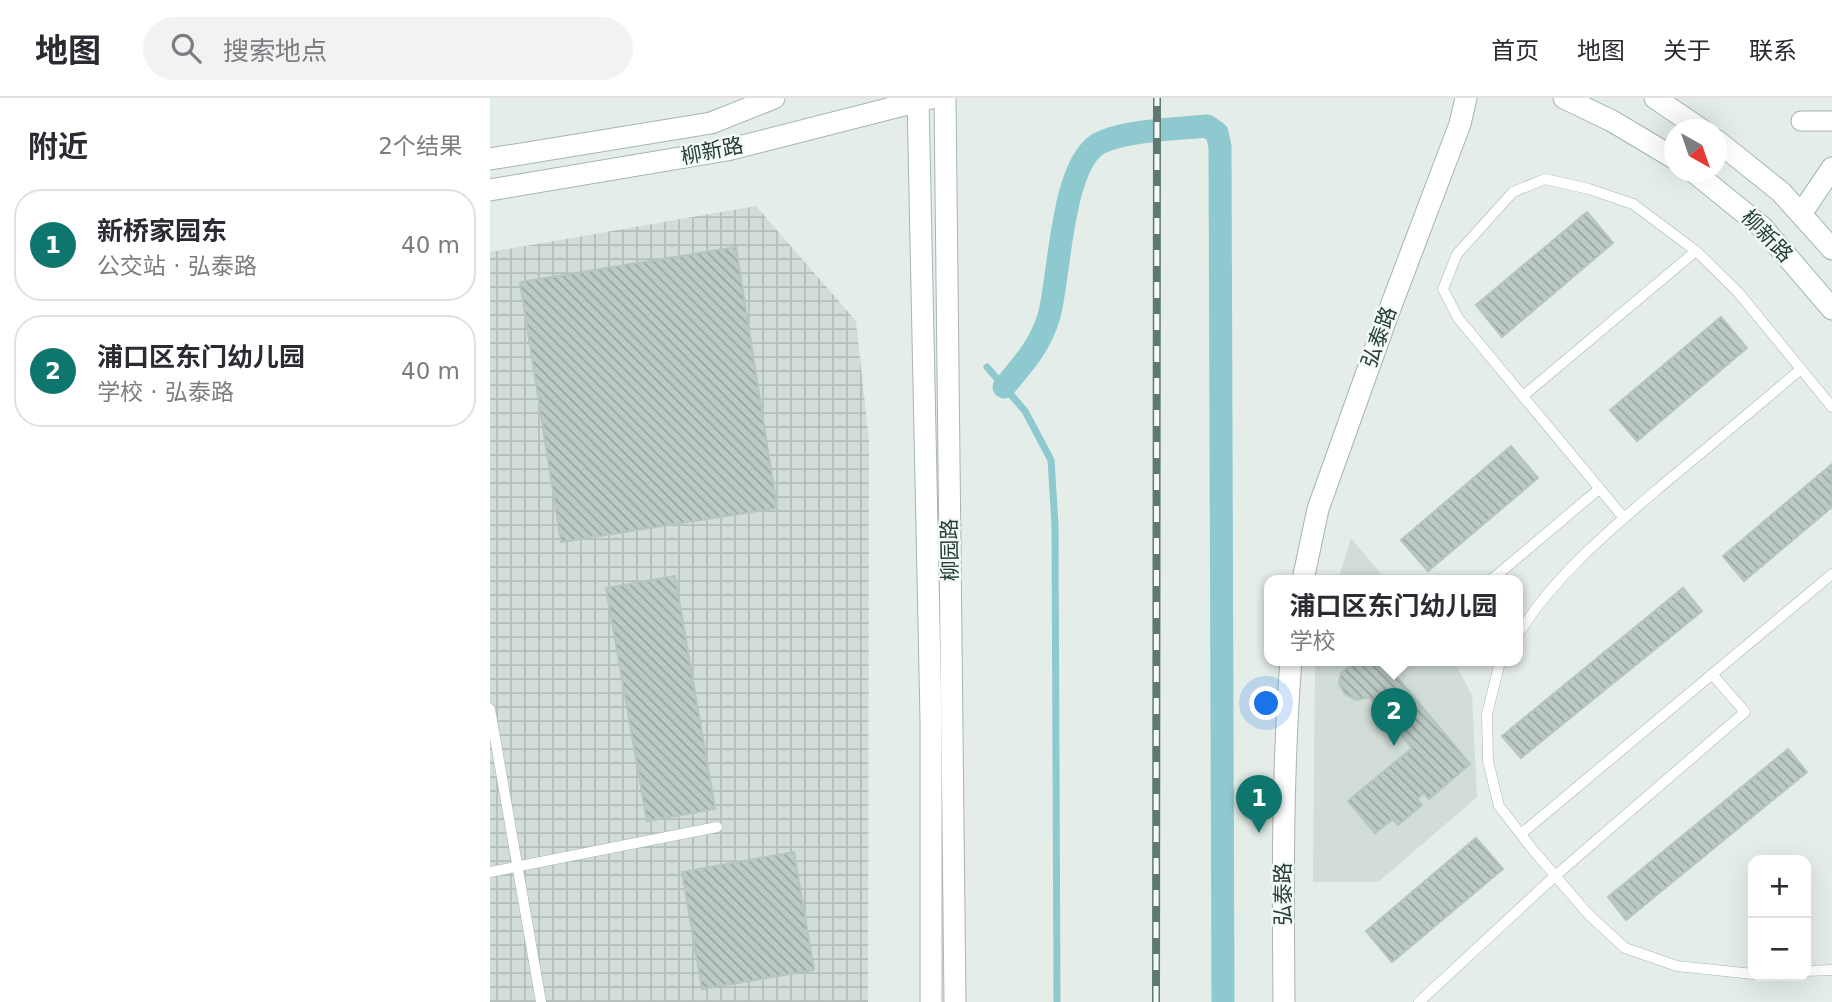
<!DOCTYPE html>
<html lang="zh">
<meta charset="utf-8">
<style>
body{margin:0;font-family:"DejaVu Sans","Noto Sans SC",sans-serif;background:#f2f2f3;color:#2b2b33}
.controls{position:absolute;right:21px;bottom:21px;display:grid;overflow:hidden;border-radius:14px;box-shadow:0 7px 28px #0002}
.controls button{width:63px;height:63px;display:grid;place-items:center;padding:0;border:0;border-bottom:2px solid #e1e1e2;background:#fff;color:#2b2b33;font:35px sans-serif}
.compass{position:absolute;left:1174px;top:21px;width:63px;height:63px;border-radius:50%;background:#fff;box-shadow:0 7px 28px #0002;rotate:140deg}
.you{position:absolute;left:777px;top:606px;width:24px;height:24px;margin:-18px;border:5px solid #fff;border-radius:50%;background:#1a73e8;box-shadow:0 0 0 10px #1a73e833}
.badge{display:grid;place-items:center;width:46px;height:46px;border-radius:50%;background:#0f766e;color:#fff;font-size:23px;font-weight:700}
.pin{position:absolute;translate:-50% -58px;filter:drop-shadow(0 2px 4px #0008)}
.pin::after{content:'';position:absolute;top:37px;width:24px;height:21px;background:inherit;clip-path:polygon(0 0,100% 0,50% 100%)}
.popup{position:absolute;left:774px;top:477px;width:259px;height:91px;box-sizing:border-box;display:grid;place-content:center;border-radius:14px;background:#fff;filter:drop-shadow(0 2px 5px #0005);font-size:23px;white-space:nowrap;color:#7c7c81}
.popup b{font-size:26px;color:#2b2b33}
.popup::after{content:'';position:absolute;left:50%;top:100%;margin-left:-14px;border:14px solid transparent;border-top-color:#fff}
.list{margin:0;padding:0;list-style:none}
h2{display:flex;justify-content:space-between;align-items:center;height:91px;margin:0;padding:0 28px;font-size:30px}
h2 small{font-size:23px;font-weight:400;color:#7c7c81}
.list li{display:grid;grid-template-columns:46px 1fr auto;gap:21px;align-items:center;box-sizing:border-box;height:112px;margin:0 14px 14px;padding:0 14px;border:2px solid #e1e1e2;border-radius:28px}
.list b{display:block;font-size:26px;white-space:nowrap}
.list p{margin:0;font-size:23px;white-space:nowrap;color:#7c7c81}
.list em{font-size:23px;font-style:normal;color:#7c7c81}
.icon{flex:none;width:38px;height:38px;fill:none;stroke:currentColor;stroke-width:2;stroke-linecap:round;stroke-linejoin:round}
.map{position:relative;flex:none;width:1342px;height:904px;overflow:hidden}
header{display:flex;align-items:center;gap:42px;box-sizing:border-box;height:98px;padding:0 35px;background:#fff;border-bottom:2px solid #e1e1e2}
header strong{font-size:33px}
nav{display:flex;gap:38px;margin-inline-start:auto;font-size:24px}
.search{width:490px;height:63px;background:#f2f2f3;display:flex;align-items:center;gap:18px;box-sizing:border-box;padding:0 24px;border-radius:38px;color:#7c7c81;font-size:26px}
main{display:flex}
aside{flex:1;background:#fff}
.map>svg:first-child{display:block}
.built{fill:#d2ddd7}
.industrial{fill:url(#industrial-grid)}
.lines{fill:none;stroke-linecap:round;stroke-linejoin:round}
.stream{stroke:#8ec9cf;stroke-width:7}
.canal{stroke:#8ec9cf;stroke-width:23}
.building{fill:url(#building-back-hatch);stroke:#b6c6bf;stroke-width:2}
.service-casing{stroke:#a7b5af;stroke-width:11}
.minor-casing{stroke:#a7b5af;stroke-width:21}
.tertiary-casing{stroke:#a7b5af;stroke-width:23}
.secondary-casing{stroke:#a2b8af;stroke-width:23}
.service{stroke:#fff;stroke-width:10}
.minor{stroke:#fff;stroke-width:19}
.tertiary{stroke:#fff;stroke-width:21}
.secondary{stroke:#fff;stroke-width:21}
.rail-casing{stroke:#5e7970;stroke-width:8}
.rail{stroke:#f4f9f6;stroke-width:5;stroke-dasharray:16;stroke-linecap:butt}
.labels{text-anchor:middle;stroke-width:5;stroke-linejoin:round;paint-order:stroke}
.street-label{font-size:21px;fill:#243e35;stroke:#f4f9f6}
</style>
<header>
<strong>地图</strong>
<div class="search"><svg class="icon" aria-label="search" viewBox="0 0 24 24"><circle cx="10" cy="10" r="6"/><path d="M15 15l6 6"/></svg>搜索地点</div>
<nav><a>首页</a><a>地图</a><a>关于</a><a>联系</a></nav>
</header>
<main>
<aside>
<h2>附近<small>2个结果</small></h2>
<ul class="list">
<li><span class="badge">1</span><div><b>新桥家园东</b><p>公交站 · 弘泰路</p></div><em>40 m</em></li>
<li><span class="badge">2</span><div><b>浦口区东门幼儿园</b><p>学校 · 弘泰路</p></div><em>40 m</em></li>
</ul>
</aside>
<div class="map">
<svg width="1342" height="904" viewBox="0 0 1342 904">
<defs>
<pattern id="industrial-grid" width="8" height="8" patternUnits="userSpaceOnUse" patternTransform="scale(1.75)"><rect width="8" height="8" fill="#d2ddd7"/><path d="M0 4h8M4 0v8" fill="none" stroke="#b4bfb9"/></pattern>
<pattern id="building-back-hatch" width="6" height="6" patternUnits="userSpaceOnUse" patternTransform="scale(1.75)"><rect width="6" height="6" fill="#bccac4"/><path d="M-1 5l2 2M0 0l6 6M5-1l2 2" fill="none" stroke="#99a5a0"/></pattern>
</defs>
<rect width="100%" height="100%" fill="#e4ede8"/>
<g class="built">
<path d="M861,440L896,482H848Z"/>
<path d="M825,562H963L982,597L987,699L888,784H823Z"/>
</g>
<path class="industrial" d="M266,108L366,223L379,343L378,904H0V154Z"/>
<g class="lines">
<path class="stream" d="M497,269L535,313L561,362L565,427L567,904"/>
<path class="canal" d="M514,289C534,265 550,248 559,218C570,179 571,61 612,44C639,32 687,31 717,28L727,35L730,49L733,904"/>
</g>
<g class="building">
<path d="M1097,114L1123,145L1012,239L986,207Z"/>
<path d="M246,149L287,410L71,444L30,184Z"/>
<path d="M1231,219L1257,250L1147,343L1120,312Z"/>
<path d="M1021,348L1048,380L938,473L911,442Z"/>
<path d="M1342,366V409L1254,483L1233,458Z"/>
<path d="M185,478L225,711L157,723L116,490Z"/>
<path d="M1193,490L1212,513L1031,660L1012,638Z"/>
<path d="M867,562H893L980,666L939,701L934,695L927,701L932,707L908,727L903,721L885,735L858,703L922,650L879,599L866,602L855,596L849,586L851,575Z"/>
<path d="M1298,651L1317,674L1136,822L1118,799Z"/>
<path d="M986,740L1013,771L902,864L876,833Z"/>
<path d="M304,754L324,872L212,891L192,774Z"/>
</g>
<g class="lines">
<g class="service-casing">
<g id="service">
<path d="M1033,298L1206,153"/>
<path d="M1134,420L968,220L953,191L967,156L1023,94L1055,81L1099,91L1143,106L1206,153L1248,194L1342,309"/>
<path d="M1001,482L1109,391"/>
<path d="M1028,536C1066,476 1122,430 1176,384C1221,347 1266,309 1311,271"/>
<path d="M1012,562L1009,568L997,616L998,663L1009,708L1043,752L1099,817L1135,850L1187,868L1263,876"/>
<path d="M0,611L51,904"/>
<path d="M1031,736L1342,476"/>
<path d="M0,774L227,729"/>
<path d="M1316,873L1342,872"/>
<path d="M929,904L1065,778L1255,614L1222,576"/>
</g>
</g>
<g class="minor-casing">
<path id="minor" d="M1311,23H1342"/>
</g>
<g class="tertiary-casing">
<g id="tertiary">
<path d="M428,0L441,621V904"/>
<path d="M455,0L465,904"/>
<path d="M813,482L828,411L896,221L970,26L976,0"/>
<path d="M794,904C793,790 792,676 801,562"/>
</g>
</g>
<g class="secondary-casing">
<g id="secondary">
<path d="M1074,0L1122,23L1184,60"/>
<path d="M1165,0L1212,32"/>
<path d="M1226,42L1291,94L1342,151"/>
<path d="M0,61L221,25L284,0"/>
<path d="M1204,74L1272,129L1342,211"/>
<path d="M0,92L237,52L441,0"/>
<path d="M1311,116L1342,70"/>
</g>
</g>
<use href="#service" class="service"/>
<use href="#minor" class="minor"/>
<use href="#tertiary" class="tertiary"/>
<use href="#secondary" class="secondary"/>
<g class="rail-casing">
<path id="rail" d="M666,904L667,0"/>
</g>
<use href="#rail" class="rail"/>
</g>
<g class="labels">
<g class="street-label">
<text transform="translate(222 53) rotate(-11)" y="7">柳新路</text>
<text transform="translate(1277 138) rotate(46)" y="7">柳新路</text>
<text transform="translate(889 239) rotate(-70)" y="7">弘泰路</text>
<text transform="translate(460 452) rotate(-91)" y="7">柳园路</text>
<text transform="translate(793 796) rotate(-90)" y="7">弘泰路</text>
</g>
</g>
</svg>
<div class="controls">
<button>+</button>
<button>−</button>
</div>
<svg class="compass" viewBox="-18 -18 36 36"><path d="M0-13l5 13h-10z" fill="#e53935"/><path d="M0 13l5-13h-10z" fill="#7c7c81"/></svg>
<div class="you"></div>
<div class="pin badge" style="left:769px;top:735px">1</div>
<div class="pin badge" style="left:904px;top:648px">2</div>
<div class="popup"><b>浦口区东门幼儿园</b>学校</div>
</div>
</main>
